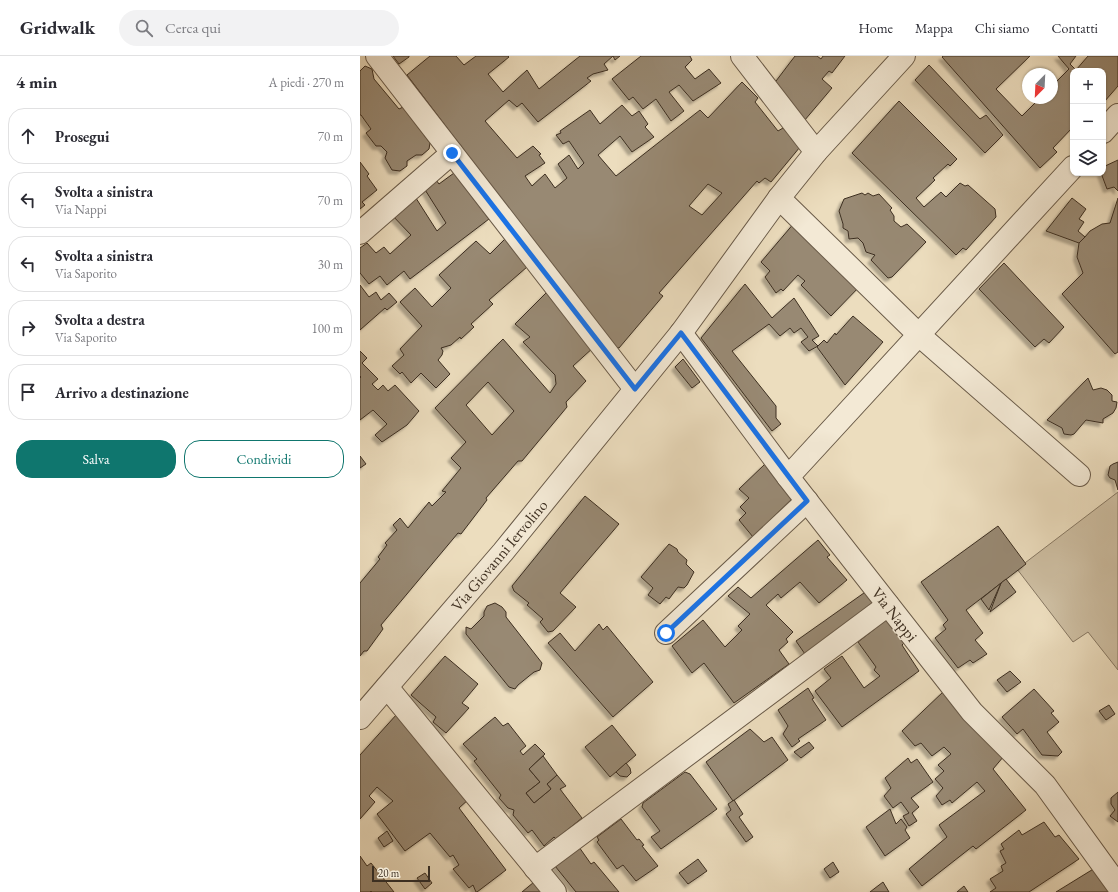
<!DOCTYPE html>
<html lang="it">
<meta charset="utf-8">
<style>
body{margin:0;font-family:"EB Garamond",serif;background:#f2f2f3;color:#2b2b33}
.controls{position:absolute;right:12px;top:12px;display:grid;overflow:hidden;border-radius:8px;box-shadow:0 1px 3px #0004}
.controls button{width:36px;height:36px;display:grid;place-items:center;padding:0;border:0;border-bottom:1px solid #e1e1e2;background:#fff;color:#2b2b33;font:20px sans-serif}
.compass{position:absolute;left:662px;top:12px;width:36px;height:36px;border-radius:50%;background:#fff;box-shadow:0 1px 3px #0004;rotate:204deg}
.scale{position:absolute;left:12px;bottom:10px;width:58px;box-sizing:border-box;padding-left:4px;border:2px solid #3d2f21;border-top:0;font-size:11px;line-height:14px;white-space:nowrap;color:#3d2f21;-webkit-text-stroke:3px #f3e9d5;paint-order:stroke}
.stop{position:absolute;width:12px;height:12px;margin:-9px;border:3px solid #1a73e8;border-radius:50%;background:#fff}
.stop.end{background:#1a73e8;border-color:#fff;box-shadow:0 1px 4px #0008}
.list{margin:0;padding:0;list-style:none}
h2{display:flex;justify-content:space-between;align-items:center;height:52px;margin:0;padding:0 16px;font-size:17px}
h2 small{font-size:13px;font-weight:400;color:#7c7c81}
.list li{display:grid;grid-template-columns:26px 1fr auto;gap:12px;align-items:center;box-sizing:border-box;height:56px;margin:0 8px 8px;padding:0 8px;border:1px solid #e1e1e2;border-radius:16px}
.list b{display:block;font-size:15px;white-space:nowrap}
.list p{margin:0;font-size:13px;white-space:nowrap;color:#7c7c81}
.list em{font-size:13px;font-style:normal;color:#7c7c81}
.actions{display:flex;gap:8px;padding:12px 16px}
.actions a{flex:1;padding:9px 0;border:1px solid #0f766e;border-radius:16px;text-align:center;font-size:14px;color:#0f766e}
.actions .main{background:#0f766e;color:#fff}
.icon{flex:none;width:22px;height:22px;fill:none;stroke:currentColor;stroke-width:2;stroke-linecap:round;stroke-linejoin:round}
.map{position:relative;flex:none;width:758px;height:836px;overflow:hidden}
header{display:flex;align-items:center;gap:24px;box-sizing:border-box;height:56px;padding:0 20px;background:#fff;border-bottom:1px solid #e1e1e2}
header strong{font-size:19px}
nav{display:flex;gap:22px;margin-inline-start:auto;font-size:14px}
.search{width:280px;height:36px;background:#f2f2f3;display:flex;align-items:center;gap:10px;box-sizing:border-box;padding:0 14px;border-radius:22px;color:#7c7c81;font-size:15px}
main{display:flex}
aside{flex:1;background:#fff}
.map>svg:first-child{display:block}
.green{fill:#cebfa3;stroke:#867762}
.building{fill:#988973;stroke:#3d2f21;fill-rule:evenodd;filter:url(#shadow)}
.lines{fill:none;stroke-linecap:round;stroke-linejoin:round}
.minor-casing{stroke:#695a48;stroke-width:24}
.tertiary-casing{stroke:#695a48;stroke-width:24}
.minor{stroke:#f3e9d5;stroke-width:22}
.tertiary{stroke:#f3e9d5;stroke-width:22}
.route{stroke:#1a73e8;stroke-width:5}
.labels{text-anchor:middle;stroke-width:3;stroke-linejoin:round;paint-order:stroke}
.street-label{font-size:16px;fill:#3d2f21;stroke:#f3e9d5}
</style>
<header>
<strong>Gridwalk</strong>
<div class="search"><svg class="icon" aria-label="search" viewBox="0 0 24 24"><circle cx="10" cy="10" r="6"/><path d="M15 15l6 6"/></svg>Cerca qui</div>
<nav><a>Home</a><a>Mappa</a><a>Chi siamo</a><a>Contatti</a></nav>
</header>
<main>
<aside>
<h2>4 min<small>A piedi · 270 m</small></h2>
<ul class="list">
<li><svg class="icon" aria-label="ahead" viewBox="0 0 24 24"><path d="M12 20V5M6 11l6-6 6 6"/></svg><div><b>Prosegui</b></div><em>70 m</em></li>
<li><svg class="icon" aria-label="left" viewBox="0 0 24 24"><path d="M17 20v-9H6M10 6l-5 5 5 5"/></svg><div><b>Svolta a sinistra</b><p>Via Nappi</p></div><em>70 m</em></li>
<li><svg class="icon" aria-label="left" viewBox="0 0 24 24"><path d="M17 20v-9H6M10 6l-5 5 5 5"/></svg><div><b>Svolta a sinistra</b><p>Via Saporito</p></div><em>30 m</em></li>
<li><svg class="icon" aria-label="right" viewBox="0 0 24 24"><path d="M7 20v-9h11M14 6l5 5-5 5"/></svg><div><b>Svolta a destra</b><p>Via Saporito</p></div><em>100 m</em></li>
<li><svg class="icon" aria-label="arrive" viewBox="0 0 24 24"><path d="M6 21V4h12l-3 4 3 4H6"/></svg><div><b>Arrivo a destinazione</b></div></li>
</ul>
<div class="actions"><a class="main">Salva</a><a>Condividi</a></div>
</aside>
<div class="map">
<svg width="758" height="836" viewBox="0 0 758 836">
<defs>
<filter id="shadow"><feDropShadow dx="-3.5" dy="3.5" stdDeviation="1" flood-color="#0004"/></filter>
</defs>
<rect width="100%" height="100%" fill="#ecddbe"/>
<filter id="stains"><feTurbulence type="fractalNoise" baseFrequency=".005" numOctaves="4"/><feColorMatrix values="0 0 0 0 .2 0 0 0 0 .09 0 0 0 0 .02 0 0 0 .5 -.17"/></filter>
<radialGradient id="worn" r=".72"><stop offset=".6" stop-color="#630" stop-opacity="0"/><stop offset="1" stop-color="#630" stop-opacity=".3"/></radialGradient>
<path class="green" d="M758,436V614L728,576L713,586L657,513Z"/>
<g class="building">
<path d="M33,0H49V1L39,8Z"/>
<path d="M70,0H96L104,9L116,0H148L149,1L128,18L143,36L167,14L179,33L220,0H260L255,4L253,0L244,8L248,14L233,18L227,22L231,25L178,66L162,47L157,51L149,44L125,65L157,102L173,90L181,98L179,99L185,107L165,120L172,130L185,118L195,132L207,122L198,108L209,99L218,113L224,107L209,85L203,88L196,79L201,77L200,75L230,54L240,68L262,49L272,60L279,55L288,68L285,71L294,81L272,96L260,80L238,99L256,120L340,54L348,62L382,26L398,42L395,46L418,75L423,72L440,91L411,126L405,122L399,127L397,125L299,237L303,240L259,292L252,290L47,19ZM348,128L362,137L342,159L329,150Z"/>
<path d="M281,0H330L332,4L325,11L335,23L349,13L361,27L333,45L319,29L309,36L324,55L311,65L296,43L283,53L273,41L269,44L252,23Z"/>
<path d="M435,0H457L461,3L463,0H485L472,17L469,15L462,23L472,32L444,65L413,29Z"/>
<path d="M583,0H670L636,33L662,60L680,42H692V30L709,13L698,0H716L710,8L716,14L728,0H758V30L744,46L743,15H713V71L693,92L697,96L680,112L582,1Z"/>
<path d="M569,9L620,63L626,59L643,79L625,97L555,24Z"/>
<path d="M5,10L12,13L14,23L39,53L43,51L70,87L69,93L62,99H56L47,105V110L40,115L32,114L25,102L27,96L21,90H16L6,77L11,73L1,59H0V15Z"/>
<path d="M539,45L597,103L590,110L588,108L573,122L575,124L556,142L564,151L581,136L586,141L600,127L605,130L608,129L635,153L636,161L606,194L603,192L596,199L492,97Z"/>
<path d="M758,104V135L754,131L747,133L741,117H743V111Z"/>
<path d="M0,106L9,118L7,120L17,134L2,146L5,149L0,153Z"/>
<path d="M94,117L129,163L50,223L44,215L27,229L20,220L9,228L0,217V192L7,187L16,197L24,191L30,198L51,179L30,157L54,139L77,175L86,167L62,129L74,121L79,128Z"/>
<path d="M502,137L505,139L508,137L513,140L519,138L532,152L530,154L534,160V165L541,171L547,168L566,186L532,221L528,222L511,204L515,199L506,196L503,187L498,182L489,183L488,175L483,172V168L479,155L484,143Z"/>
<path d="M712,142L726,153L719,163L724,166L718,175L725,181L719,187L686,175Z"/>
<path d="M758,142V296L755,298L702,238L723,217L717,201L719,187L725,181L730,175L742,168L750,167Z"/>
<path d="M435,166L502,228L471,260L441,229L445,225L438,219L423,235L421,233L416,237L405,221L410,215L401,206Z"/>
<path d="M148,180L167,211L129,244L133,248L111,268L114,271L101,283L100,281L91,289L81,292L83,295L82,299L78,304L90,318L76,332L61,317L51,327L42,316L40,318L32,310L44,299L40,293L62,270L40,246L55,232L72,251L91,232L79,219L116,185L130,198Z"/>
<path d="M644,207L704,271L689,287L684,283L675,291L619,233Z"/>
<path d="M385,228L412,262L434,242L459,280L452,284L458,290L449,295L441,286L448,281L441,272L434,277L430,272L420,280L409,268L372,295L416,350V362L421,368L412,375L341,282Z"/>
<path d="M0,229L9,241L16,236L21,244L29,237L37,246L27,254L25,252L0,274Z"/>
<path d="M188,235L234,291L213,310L226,325L206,346L207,351L162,405H158L126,442L127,444L101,478L98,477L21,569L23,573L7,595H4L0,600V527L20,503L18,501L27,489L25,487L37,474L33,469L40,462L48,472L69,446L72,450L86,436L82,435L101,412L91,402L106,386L75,352L143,283L190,337L196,328L195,319L163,286L170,281L155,268ZM128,326L154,355L132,379L106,349Z"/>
<path d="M493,260L523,286L485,329L457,291L464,284L467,287L475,277L476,279Z"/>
<path d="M0,295L7,302L2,307L18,323L12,328L18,334L23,329L28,335L35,329L59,355L47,369L22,386L15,379L27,368L13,354L0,364V322L1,321L0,320Z"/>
<path d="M323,303L340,326L332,332L315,311Z"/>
<path d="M728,322L733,334L741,332L747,334L752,339V345L757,346L756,352L753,357L743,363V367L726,364L714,378L711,379L704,378L702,372L687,364Z"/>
<path d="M0,400L6,408L0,412Z"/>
<path d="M758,406V434L755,424L750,422L748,419L750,410L753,408Z"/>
<path d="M405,408L436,439L393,481L379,464L386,457L380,451L389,442L379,433Z"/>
<path d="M225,440L259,468L200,537L216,551L193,575L188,576L180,566L183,563L167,549L169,547L154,535L152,530Z"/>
<path d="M638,470L666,508L606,554L623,577L615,584L627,598L613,607L610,604L598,612L575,582L586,573L583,569L588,564L561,526Z"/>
<path d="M458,484L470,499L467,501L487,524L459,547L440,526L421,542L418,538L406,549L433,576L426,583L428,586L419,594L429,608L374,647L344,607L332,617L312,590L343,564L365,591L382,574L378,570L390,558L368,540L378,531L391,542Z"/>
<path d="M309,488L317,493L318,496L327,504L326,508L334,516L327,529L324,532L318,531L309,543L306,541L300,548L288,539L293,532L281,521Z"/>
<path d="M646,523L656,536L630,556L641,527Z"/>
<path d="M641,527L629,554L621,543Z"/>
<path d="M511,532L521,546L447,601L436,585Z"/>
<path d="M135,547L142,551L146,556V561L182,607L180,614L174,616L158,629L155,633L149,631L106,578V571L111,573L124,560V556L127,550Z"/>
<path d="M526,564L544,587L542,589L559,615L482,671L455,635L471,622L464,613L482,600L504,632L520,620L514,614L516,611L498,586Z"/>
<path d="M239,568L243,574L247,570L293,626L253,661L188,587L200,577L215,595Z"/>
<path d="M85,600L118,628L102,647L109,652L86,677L73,666L76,661L51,639Z"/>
<path d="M650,615L661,626L647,636L637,624Z"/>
<path d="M448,632L454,642L452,643L466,664L438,683L440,685L432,691L423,678L428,670L418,654Z"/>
<path d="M674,633L694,655L691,657L699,666L687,676L702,696L698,700L682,699L663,673L657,678L642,661Z"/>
<path d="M584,635L644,700L633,713L666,754L616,793L613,790L562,830L549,813L587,781L579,769L625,735L617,726L592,747L590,744L582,749L576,740L583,732L575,723L584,715L578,709L591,698L584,691L572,700L561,687L555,690L542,675Z"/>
<path d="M749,649L755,658L746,664L739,655Z"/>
<path d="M37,658L109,743L99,752L146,814L117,836H116L113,829L109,832L93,813L99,809L93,799L90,801L70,777L45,795L17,758L33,745L17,731L9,740L15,746L0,763V699Z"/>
<path d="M135,661L143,670L148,667L166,690L160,695L163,699L175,688L185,698L169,713L180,726L166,737L174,747L191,733L187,728L197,719L206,730L200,733L222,762L196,783L194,781L184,790L172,774L168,777L153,759L154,754L148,752L139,742L141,739L114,705L117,703L103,688Z"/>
<path d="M252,669L276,699L250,721L225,691Z"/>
<path d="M390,673L404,686L412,681L428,704L373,745L346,706Z"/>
<path d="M449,686L454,692L441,702L434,696Z"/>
<path d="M183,700L197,719L187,728L191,733L174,747L166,737L180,726L169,713Z"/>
<path d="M548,702L551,707L557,703L573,726L551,742L559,751L552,757L557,765L549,770L543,760L549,757L541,746L533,752L524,740L531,732L525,722Z"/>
<path d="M266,707L270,712L271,717L267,721L260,720L256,716Z"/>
<path d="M325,716L330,718L357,753L301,793L291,781L300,775L282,751L283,747Z"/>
<path d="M758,736V766L750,760L755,754L751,748V742Z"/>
<path d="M374,744L383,758L379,761L393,781L386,786L366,758L371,754L368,748Z"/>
<path d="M530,753L536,768L541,763L547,771L545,774L550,782L525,800L506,771Z"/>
<path d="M261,763L277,784L279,783L284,789L282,790L298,810L276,825L263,809L257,813L237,786L239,784L237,781Z"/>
<path d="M684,766L695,781L699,779L719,803L669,836H630L636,832L630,823L643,815L641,810L646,807L640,795L644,793L641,788L659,774L662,779Z"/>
<path d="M27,775L33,785L24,791L18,782Z"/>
<path d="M219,791L231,808L234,806L259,836H216L195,810Z"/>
<path d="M0,800L7,810L11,807L34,836H12L11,835L10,836H0Z"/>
<path d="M338,803L347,815L328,828L319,817Z"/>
<path d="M473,806L479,816L470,822L464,813Z"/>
<path d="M735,812L753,836H696Z"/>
<path d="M65,817L72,827L65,833L57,822Z"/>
<path d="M174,826L184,836H162Z"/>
<path d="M523,826L529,836H510Z"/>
<path d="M604,830L608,836H597Z"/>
</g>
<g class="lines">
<g class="minor-casing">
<g id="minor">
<path d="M382,0L456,96"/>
<path d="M743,76L758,59"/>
<path d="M419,142L559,279L719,419"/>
<path d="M0,177L92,97"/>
<path d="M321,277L428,421L612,656L685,729L758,830"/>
<path d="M428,421L713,111"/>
<path d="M306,577L447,445"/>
<path d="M27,631L195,836"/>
<path d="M175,812L528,549"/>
</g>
</g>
<g class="tertiary-casing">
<g id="tertiary">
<path d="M17,0L275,333"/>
<path d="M0,662L143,496L321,277L419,142L456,96L544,0"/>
</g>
</g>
<use href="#minor" class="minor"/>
<use href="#tertiary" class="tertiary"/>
</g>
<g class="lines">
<path class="route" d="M92,97L275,333L321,277L447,445L306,577"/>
</g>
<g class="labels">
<g class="street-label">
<text transform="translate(139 499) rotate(-50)" y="6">Via Giovanni Iervolino</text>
<text transform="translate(535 558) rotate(52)" y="6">Via Nappi</text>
</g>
</g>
<rect width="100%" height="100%" filter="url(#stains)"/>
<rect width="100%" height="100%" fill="url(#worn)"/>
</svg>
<div class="controls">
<button>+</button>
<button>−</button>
<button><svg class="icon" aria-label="layers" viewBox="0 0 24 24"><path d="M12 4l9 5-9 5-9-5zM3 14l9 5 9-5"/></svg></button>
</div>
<svg class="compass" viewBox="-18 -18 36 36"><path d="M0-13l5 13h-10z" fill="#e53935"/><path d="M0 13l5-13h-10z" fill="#7c7c81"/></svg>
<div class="scale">20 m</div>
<div class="stop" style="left:306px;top:577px"></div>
<div class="stop end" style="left:92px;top:97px"></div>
</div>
</main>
